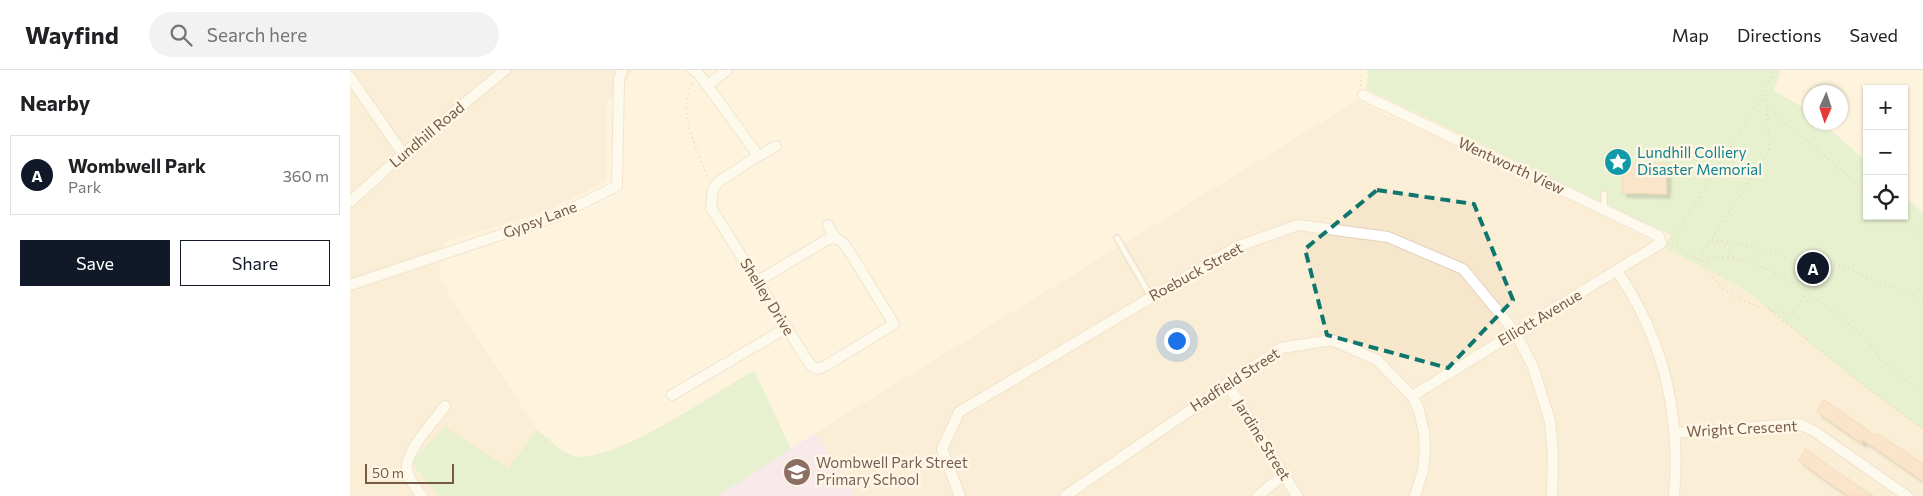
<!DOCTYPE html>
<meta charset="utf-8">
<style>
body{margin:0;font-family:Commissioner,sans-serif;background:#f2f2f2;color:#202124}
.controls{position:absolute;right:15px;top:15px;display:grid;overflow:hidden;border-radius:0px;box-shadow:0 1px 4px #0004}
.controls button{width:45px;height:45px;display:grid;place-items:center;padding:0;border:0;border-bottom:1px solid #e0e0e0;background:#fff;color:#202124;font:25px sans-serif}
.compass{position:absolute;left:1453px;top:15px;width:45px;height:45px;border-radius:50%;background:#fff;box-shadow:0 1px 4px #0004;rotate:183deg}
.scale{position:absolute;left:15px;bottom:12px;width:89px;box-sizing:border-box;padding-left:5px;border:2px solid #765a44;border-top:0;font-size:14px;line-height:18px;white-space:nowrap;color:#765a44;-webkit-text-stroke:4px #fff7e6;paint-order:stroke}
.you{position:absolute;left:826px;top:270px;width:18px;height:18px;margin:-12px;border:4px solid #fff;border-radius:50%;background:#1a73e8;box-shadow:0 0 0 8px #1a73e833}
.badge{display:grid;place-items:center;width:32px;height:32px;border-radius:50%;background:#111827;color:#fff;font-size:16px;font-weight:700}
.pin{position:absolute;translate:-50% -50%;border:2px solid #fff;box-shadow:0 1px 5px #0006}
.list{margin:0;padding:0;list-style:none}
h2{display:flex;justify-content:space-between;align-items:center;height:65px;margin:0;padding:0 20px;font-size:21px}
h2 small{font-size:16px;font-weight:400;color:#757577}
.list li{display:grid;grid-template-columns:32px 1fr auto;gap:15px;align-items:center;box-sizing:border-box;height:80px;margin:0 10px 10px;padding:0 10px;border:1px solid #e0e0e0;border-radius:0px}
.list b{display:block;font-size:19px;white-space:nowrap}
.list p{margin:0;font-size:16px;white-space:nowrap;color:#757577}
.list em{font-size:16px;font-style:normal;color:#757577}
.actions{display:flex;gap:10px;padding:15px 20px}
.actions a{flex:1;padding:11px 0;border:1px solid #111827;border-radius:0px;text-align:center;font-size:18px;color:#111827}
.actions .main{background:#111827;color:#fff}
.icon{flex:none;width:28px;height:28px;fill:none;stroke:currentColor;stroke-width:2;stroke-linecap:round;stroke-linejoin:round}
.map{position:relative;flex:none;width:1573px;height:426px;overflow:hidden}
header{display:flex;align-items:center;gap:30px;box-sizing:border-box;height:70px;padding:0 25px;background:#fff;border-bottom:1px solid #e0e0e0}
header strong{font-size:24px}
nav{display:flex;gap:28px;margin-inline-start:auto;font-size:18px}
.search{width:350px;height:45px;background:#f2f2f2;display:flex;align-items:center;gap:12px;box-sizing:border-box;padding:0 18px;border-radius:28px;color:#757577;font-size:19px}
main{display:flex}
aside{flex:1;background:#fff}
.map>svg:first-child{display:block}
.residential{fill:#f6e6cc}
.education{fill:#f1dbfa}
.green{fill:#ccecbc}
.building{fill:#f6d3b3;stroke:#eabb92;filter:url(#shadow)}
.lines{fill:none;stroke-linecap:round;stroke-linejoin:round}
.lane-casing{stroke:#e3d0b9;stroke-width:8}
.street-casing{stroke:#e3d0b9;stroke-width:12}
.path{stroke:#dab697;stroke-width:2;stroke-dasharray:1 4;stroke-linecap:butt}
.lane{stroke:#fff;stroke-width:5}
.street{stroke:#fff;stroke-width:10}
.marked{fill:none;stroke:#0f766e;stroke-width:4;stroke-dasharray:10 6;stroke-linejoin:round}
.labels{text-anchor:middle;stroke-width:5;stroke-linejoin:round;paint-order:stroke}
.street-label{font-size:15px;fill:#765a44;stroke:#fff7e6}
.culture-label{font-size:15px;fill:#0d838f;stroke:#fff7e6;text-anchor:start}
.education-label{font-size:15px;fill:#785e54;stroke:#fff7e6;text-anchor:start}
</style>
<header>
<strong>Wayfind</strong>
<div class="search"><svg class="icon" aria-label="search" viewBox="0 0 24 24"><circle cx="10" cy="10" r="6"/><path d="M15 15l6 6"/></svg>Search here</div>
<nav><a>Map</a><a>Directions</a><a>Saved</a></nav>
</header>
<main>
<aside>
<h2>Nearby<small></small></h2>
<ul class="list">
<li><span class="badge">A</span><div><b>Wombwell Park</b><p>Park</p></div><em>360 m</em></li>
</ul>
<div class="actions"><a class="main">Save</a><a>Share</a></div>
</aside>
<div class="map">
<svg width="1573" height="426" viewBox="0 0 1573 426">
<defs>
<filter id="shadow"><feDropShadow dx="4.5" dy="4.5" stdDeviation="1" flood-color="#0004"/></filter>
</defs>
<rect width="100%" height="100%" fill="#fef4de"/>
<g class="residential">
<path d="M0,0H283L272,18L256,33V111L195,142L94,172L89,208L187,360L159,398L62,392L89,426H0Z"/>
<path d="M1006,31L1138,90L1295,167L1394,219L1513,316L1573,359V426H505L465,363Z"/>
</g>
<path class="education" d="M465,363L505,426H367Z"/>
<g class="green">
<path d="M1018,0H1431L1424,20L1460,42V52L1473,53L1517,92V146H1554V126L1573,143V359L1513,316L1394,219L1314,177L1321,165L1016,19Z"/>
<path d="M404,300L441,379L367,426H89L61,392L95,357L158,398L187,360C198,368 209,380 221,385C255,400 372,319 404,300Z"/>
</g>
<g class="building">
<path d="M1273,93L1317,94L1316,124L1272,123Z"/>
<path d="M1474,330L1526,366L1528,364L1573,394V411L1513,370L1512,373L1467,342Z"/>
<path d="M1456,379L1474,393L1523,426H1499L1474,409L1448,390Z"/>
</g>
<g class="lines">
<g class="lane-casing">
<g id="lane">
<path d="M1254,124V139"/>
<path d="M767,168L801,227"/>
</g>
</g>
<g class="street-casing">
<g id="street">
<path d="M343,0L348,3L405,81V88L368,112L363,119L361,138L461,296L468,299L477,295L544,254L499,181C493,172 489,167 478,169L408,211"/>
<path d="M0,7L53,84"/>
<path d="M357,16L377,0"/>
<path d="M1013,25L1309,166L1311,173L1062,326"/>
<path d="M405,88L426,76"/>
<path d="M0,132L53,84L155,0"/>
<path d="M478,155L485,168"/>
<path d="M1267,201C1313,268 1331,345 1324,426"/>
<path d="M0,215L207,146L267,116L269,9L272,0"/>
<path d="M877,313L947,426"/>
<path d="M322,325L436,258"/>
<path d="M1325,363L1449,354L1464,361L1557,426"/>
<path d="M72,426C66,418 58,409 57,399C55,382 84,351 95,336"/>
<path d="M610,426L592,379L609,342L886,177L948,155L1038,167L1113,199L1165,262L1183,297L1200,351L1203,383L1202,426"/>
<path d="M715,426L931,278L982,270L1027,290L1062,326L1068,337L1074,362L1075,382L1073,400L1065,426"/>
<path d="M908,426L933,405"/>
</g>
</g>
<g class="path">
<path d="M1010,0L1011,16"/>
<path d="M342,14C326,42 348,80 357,107"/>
<path d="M1417,37L1517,122"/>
<path d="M1547,146L1573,168"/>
<path d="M1322,170L1416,20L1423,0"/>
<path d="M1362,170L1396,175L1444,190L1495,196L1509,204L1573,229"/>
<path d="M1371,171L1378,178L1384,189"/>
<path d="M1322,175L1351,191C1401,171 1482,238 1517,271C1525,278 1530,290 1539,297C1550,306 1562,314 1573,322"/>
<path d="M1348,189L1419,80L1416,20"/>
<path d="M1351,191C1367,224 1408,240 1442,244L1456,224"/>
<path d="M1421,241L1530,328L1573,359"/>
</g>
<use href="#lane" class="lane"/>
<use href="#street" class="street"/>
</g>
<path d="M0 0H1573V426H0ZM1027,120L1124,134L1163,230L1098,298L977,265L955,179Z" fill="#fef4de" fill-opacity=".55" fill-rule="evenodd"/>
<path class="marked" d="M1027,120L1124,134L1163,230L1098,298L977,265L955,179Z"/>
<defs>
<g id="sight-disc" transform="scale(1.4375)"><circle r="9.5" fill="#0f9aa8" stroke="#fff7e6"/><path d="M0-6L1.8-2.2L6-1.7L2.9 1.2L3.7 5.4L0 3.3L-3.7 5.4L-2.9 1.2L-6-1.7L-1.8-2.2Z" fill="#fff"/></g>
<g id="school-disc" transform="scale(1.4375)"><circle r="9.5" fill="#8d6e63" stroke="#fff7e6"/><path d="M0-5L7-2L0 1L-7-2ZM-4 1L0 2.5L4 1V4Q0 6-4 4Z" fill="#fff"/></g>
</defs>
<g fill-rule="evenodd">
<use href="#sight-disc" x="1268" y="92"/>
<use href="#school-disc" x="447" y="402"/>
</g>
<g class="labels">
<g class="street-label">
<text transform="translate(77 65) rotate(-40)" y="5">Lundhill Road</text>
<text transform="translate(1161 96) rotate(25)" y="5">Wentworth View</text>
<text transform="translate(190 150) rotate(-21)" y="5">Gypsy Lane</text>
<text transform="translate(846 202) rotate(-29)" y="5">Roebuck Street</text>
<text transform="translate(417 227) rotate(58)" y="5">Shelley Drive</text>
<text transform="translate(1190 248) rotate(-31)" y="5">Elliott Avenue</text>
<text transform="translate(885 310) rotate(-33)" y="5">Hadfield Street</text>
<text transform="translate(1392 359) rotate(-3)" y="5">Wright Crescent</text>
<text transform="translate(912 370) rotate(58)" y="5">Jardine Street</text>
</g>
<g class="culture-label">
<text x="1287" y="88">Lundhill Colliery<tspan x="1287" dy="17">Disaster Memorial</tspan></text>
</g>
<g class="education-label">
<text x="466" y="398">Wombwell Park Street<tspan x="466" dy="17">Primary School</tspan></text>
</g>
</g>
</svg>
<div class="controls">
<button>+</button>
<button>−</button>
<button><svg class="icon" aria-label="locate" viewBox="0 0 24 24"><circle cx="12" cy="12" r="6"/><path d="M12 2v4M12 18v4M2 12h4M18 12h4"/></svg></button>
</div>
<svg class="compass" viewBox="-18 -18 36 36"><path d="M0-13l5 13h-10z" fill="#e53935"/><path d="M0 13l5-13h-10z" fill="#757577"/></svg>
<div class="scale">50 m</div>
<div class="you"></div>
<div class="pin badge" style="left:1463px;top:198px">A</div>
</div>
</main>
